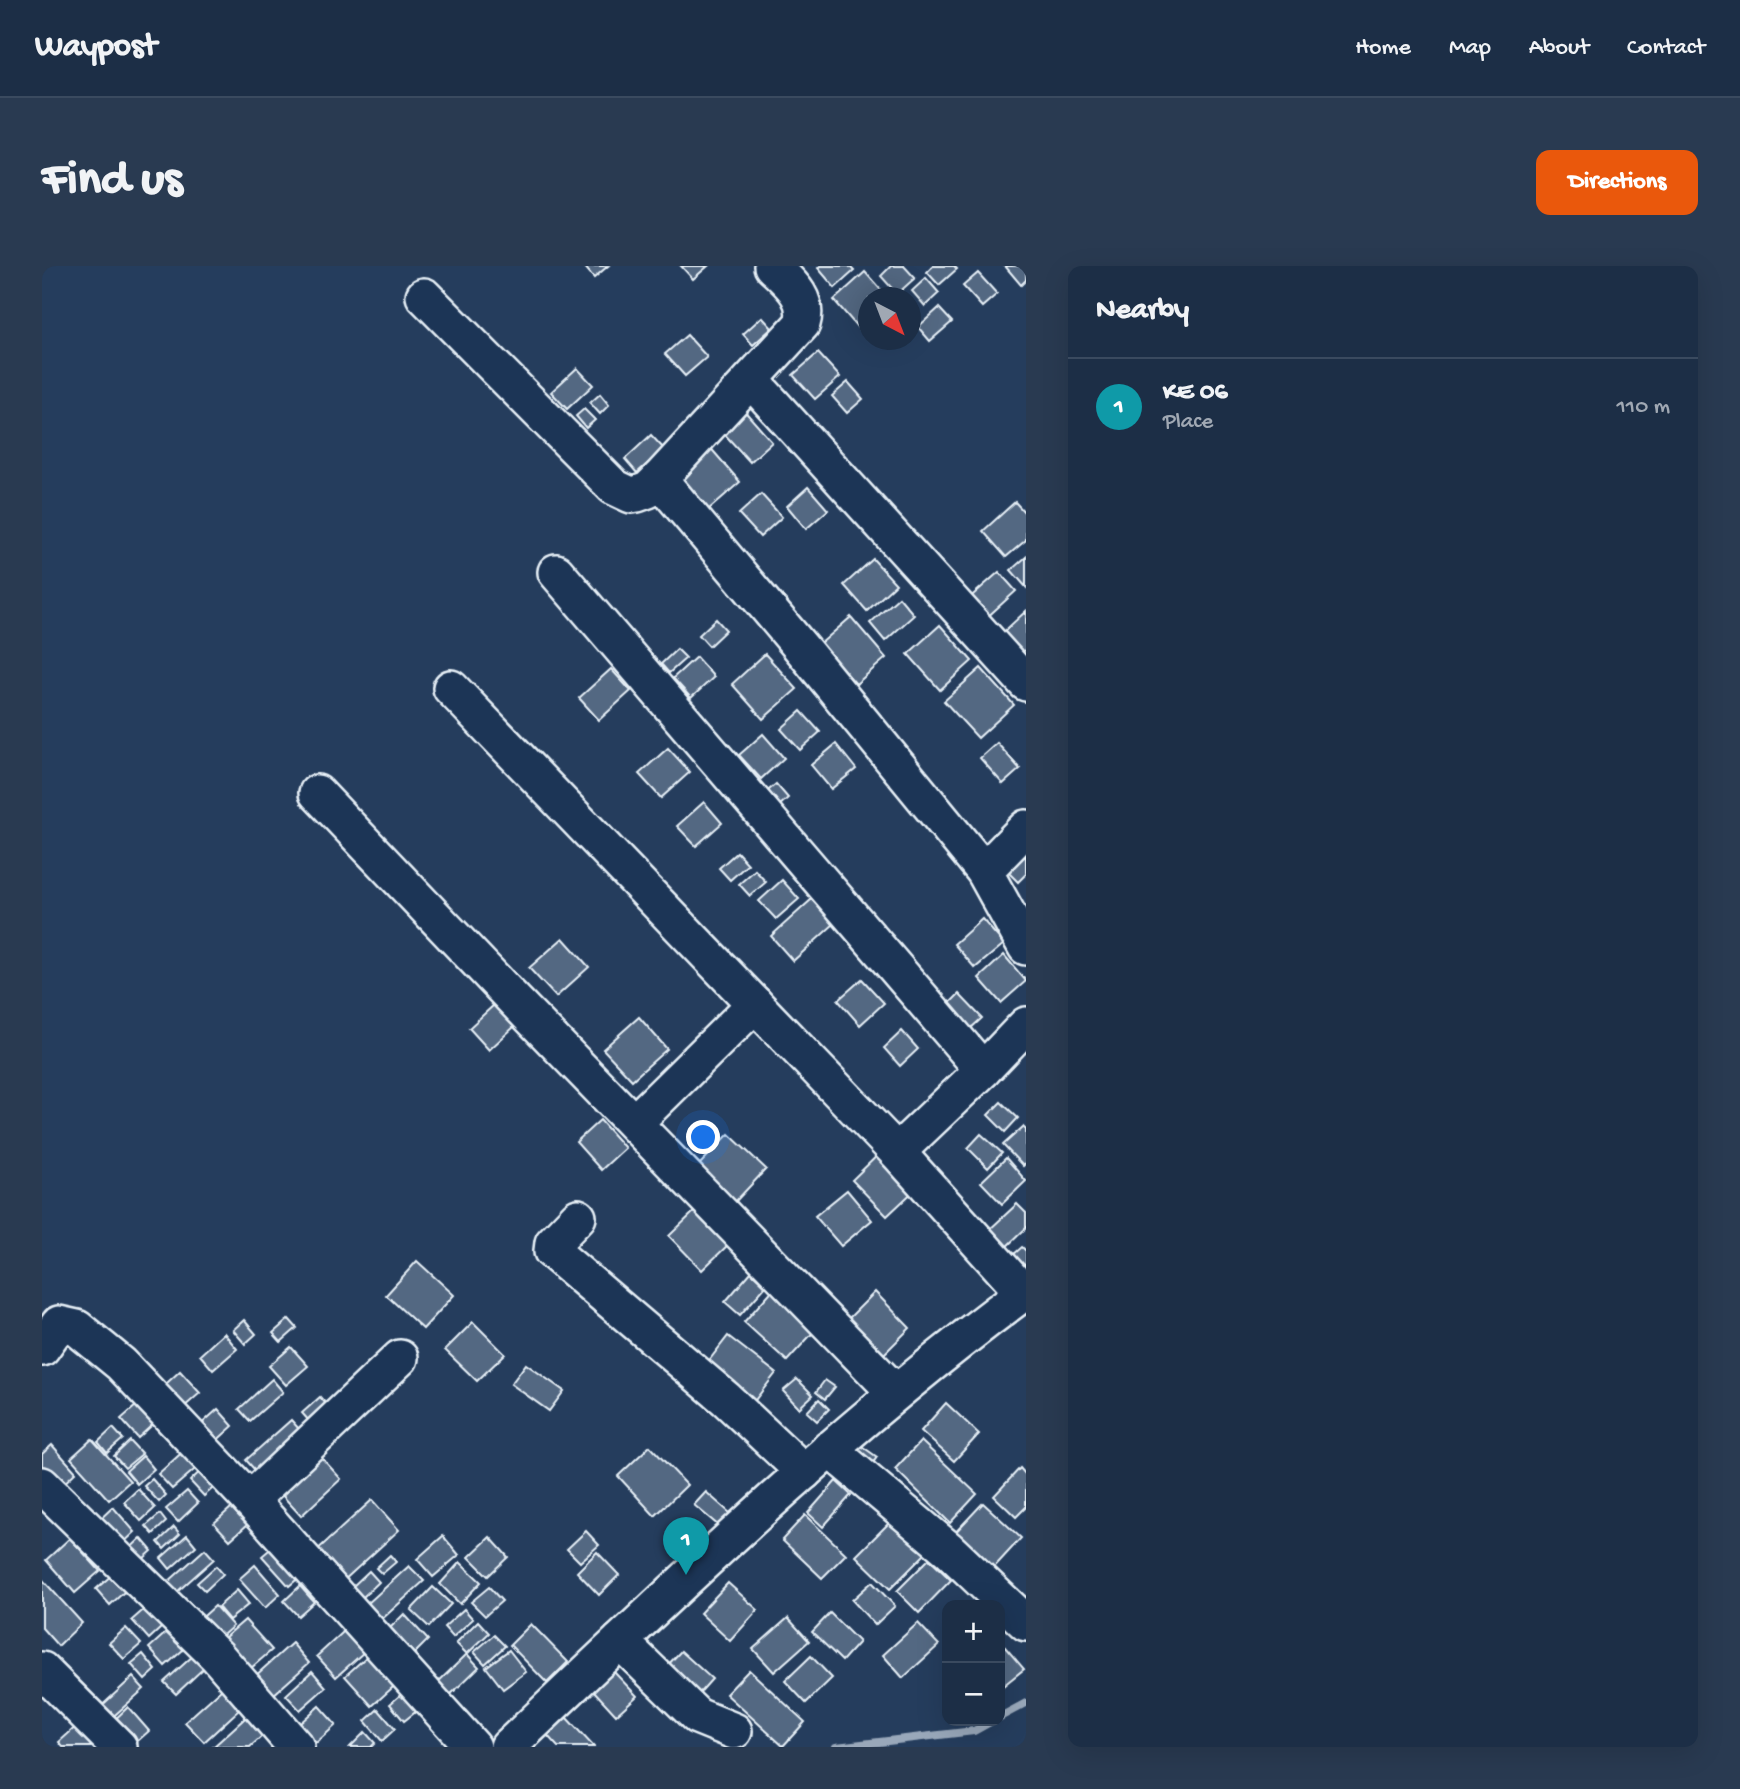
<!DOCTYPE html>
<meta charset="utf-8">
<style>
body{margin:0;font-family:"Gochi Hand",sans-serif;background:#293a51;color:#f1f3f6}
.controls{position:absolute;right:21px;bottom:21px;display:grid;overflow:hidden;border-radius:14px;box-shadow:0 7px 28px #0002}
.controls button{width:63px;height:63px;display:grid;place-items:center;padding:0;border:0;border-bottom:2px solid #3a4a5f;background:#1c2e46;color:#f1f3f6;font:35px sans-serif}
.compass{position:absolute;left:816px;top:21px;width:63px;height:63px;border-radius:50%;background:#1c2e46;box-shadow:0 7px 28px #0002;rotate:138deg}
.you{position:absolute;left:662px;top:872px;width:24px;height:24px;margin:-18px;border:5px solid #fff;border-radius:50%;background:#1a73e8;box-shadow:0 0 0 10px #1a73e833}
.badge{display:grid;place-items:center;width:46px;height:46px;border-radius:50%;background:#ea580c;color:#fff;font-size:23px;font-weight:700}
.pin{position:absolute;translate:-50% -58px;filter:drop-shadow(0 2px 4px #0008)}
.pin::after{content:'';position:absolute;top:37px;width:24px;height:21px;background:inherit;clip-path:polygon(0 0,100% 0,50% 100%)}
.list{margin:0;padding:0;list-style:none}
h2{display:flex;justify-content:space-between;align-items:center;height:91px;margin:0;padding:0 28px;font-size:30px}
h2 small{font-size:23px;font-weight:400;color:#a0a8b3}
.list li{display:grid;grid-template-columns:46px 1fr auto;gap:21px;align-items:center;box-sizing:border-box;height:98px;padding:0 28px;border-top:2px solid #3a4a5f}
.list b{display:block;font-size:26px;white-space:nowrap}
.list p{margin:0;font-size:23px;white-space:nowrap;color:#a0a8b3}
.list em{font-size:23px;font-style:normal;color:#a0a8b3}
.map{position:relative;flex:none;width:984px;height:1481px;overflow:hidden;border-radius:14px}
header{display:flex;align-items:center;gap:42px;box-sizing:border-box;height:98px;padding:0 35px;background:#1c2e46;border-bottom:2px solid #3a4a5f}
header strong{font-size:33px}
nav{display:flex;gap:38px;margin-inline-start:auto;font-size:24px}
.intro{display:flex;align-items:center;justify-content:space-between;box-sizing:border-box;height:168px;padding:0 42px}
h1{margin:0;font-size:49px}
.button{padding:18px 32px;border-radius:14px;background:#ea580c;color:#fff;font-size:24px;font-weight:700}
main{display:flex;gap:42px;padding:0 42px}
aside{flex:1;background:#1c2e46;border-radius:14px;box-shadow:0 7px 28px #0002}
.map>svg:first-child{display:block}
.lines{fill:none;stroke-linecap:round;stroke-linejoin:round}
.stream{stroke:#99a8ba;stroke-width:8}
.building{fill:#536782;stroke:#e8f1f8;stroke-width:2}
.minor-casing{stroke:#e8f1f8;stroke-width:40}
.minor{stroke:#1d3557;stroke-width:35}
</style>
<header>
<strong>Waypost</strong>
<nav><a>Home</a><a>Map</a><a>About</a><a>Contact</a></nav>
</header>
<div class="intro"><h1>Find us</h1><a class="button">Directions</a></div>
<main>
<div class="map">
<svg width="984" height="1481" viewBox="0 0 984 1481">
<rect width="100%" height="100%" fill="#253d5d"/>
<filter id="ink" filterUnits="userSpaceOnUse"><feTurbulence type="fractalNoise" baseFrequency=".0143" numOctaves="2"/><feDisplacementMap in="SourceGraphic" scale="14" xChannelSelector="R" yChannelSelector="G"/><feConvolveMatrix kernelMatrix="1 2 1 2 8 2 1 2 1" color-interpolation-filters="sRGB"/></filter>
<g filter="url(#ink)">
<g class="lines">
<g class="stream">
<path d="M958,1451L984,1437"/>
<path d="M794,1481L932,1465L950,1455"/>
</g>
</g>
<g class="building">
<path d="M542,0H566L552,12Z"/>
<path d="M639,0H666L651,13Z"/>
<path d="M778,0H807L812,5L793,22L776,2Z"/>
<path d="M849,0H862L873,12L855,28L839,10Z"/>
<path d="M891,0H912L915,3L897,19L885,6Z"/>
<path d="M963,0H984V14L979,19Z"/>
<path d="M823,6L846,32H827V54L817,63L792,34Z"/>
<path d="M936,7L955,28L940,41L921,20Z"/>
<path d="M884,12L897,27L883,40L870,25Z"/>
<path d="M897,42L910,56L888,75L876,61Z"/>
<path d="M720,51L730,62L711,79L701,68Z"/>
<path d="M645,69L665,91L643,110L623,88Z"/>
<path d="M776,87L798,111L773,133L751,109Z"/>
<path d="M535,102L551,119L525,143L509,126Z"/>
<path d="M806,116L821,133L805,147L790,130Z"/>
<path d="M558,128L567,139L558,148L548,137Z"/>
<path d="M699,141L730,176L708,196L676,161Z"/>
<path d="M542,143L553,154L544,162L534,150Z"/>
<path d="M609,169L622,183L595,207L583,193Z"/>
<path d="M666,179L698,216L666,244L633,208Z"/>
<path d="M766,221L786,244L764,263L745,240Z"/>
<path d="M719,228L740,251L718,271L697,248Z"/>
<path d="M973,236L984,248V274L964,291L941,265Z"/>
<path d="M984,291V321L969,304Z"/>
<path d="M831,293L854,318L825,345L802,319Z"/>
<path d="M957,306L974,325L942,354L924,335Z"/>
<path d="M857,331L872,349L843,375L828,357Z"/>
<path d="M984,345V383L974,392L956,371Z"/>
<path d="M809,351L844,392L814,418L778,378Z"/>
<path d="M674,353L684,364L667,380L657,369Z"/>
<path d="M898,359L930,395L898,424L866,388Z"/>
<path d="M635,383L644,392L627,407L619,398Z"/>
<path d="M723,388L755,423L721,453L690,418Z"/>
<path d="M654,391L672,411L649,432L631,412Z"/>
<path d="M939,402L972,439L936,472L902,435Z"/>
<path d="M569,403L589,425L557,454L537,432Z"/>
<path d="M759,445L778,466L758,484L739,463Z"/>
<path d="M721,468L742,492L719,513L697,489Z"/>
<path d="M955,477L978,503L961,518L938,492Z"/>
<path d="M794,478L814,503L789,523L769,499Z"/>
<path d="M626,482L648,506L619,532L597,508Z"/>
<path d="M734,518L746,532L727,549L714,535Z"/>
<path d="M662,536L680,557L654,580L635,560Z"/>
<path d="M984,582V608L976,616L963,603Z"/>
<path d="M695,586L706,598L688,614L677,602Z"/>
<path d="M713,604L724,616L708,630L697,618Z"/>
<path d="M740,614L757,633L734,653L717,635Z"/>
<path d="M770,633L792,658L751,695L729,670Z"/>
<path d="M940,653L962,678L933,702L912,678Z"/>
<path d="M521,672L547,701L514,731L487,702Z"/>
<path d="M962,689L984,715L959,737L937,712Z"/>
<path d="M820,713L842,737L818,759L796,734Z"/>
<path d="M917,728L940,752L928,763L905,740Z"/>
<path d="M453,738L473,760L447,784L427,762Z"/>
<path d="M597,751L625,783L590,814L561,783Z"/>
<path d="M860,765L876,783L858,800L842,782Z"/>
<path d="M959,836L976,852L963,866L946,849Z"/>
<path d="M558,854L583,882L559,904L534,876Z"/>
<path d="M981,861L984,864V897L981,900L961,879Z"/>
<path d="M687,868L724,903L693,936L656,900Z"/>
<path d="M939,868L960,887L946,902L926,882Z"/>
<path d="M843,882L878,919L845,950L810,914Z"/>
<path d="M964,892L984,915L960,938L939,916Z"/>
<path d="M805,924L830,954L799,980L773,950Z"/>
<path d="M975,938L984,947V962L963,982L946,965Z"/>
<path d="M655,943L688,977L660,1004L627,970Z"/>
<path d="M980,981L984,985V1005L963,996Z"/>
<path d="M375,995L412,1029L381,1063L344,1029Z"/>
<path d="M709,1006L724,1020L698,1049L683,1036Z"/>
<path d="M734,1020L778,1059L745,1095L702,1056Z"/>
<path d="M833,1026L868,1062L837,1093L802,1057Z"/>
<path d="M247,1053L255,1062L239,1076L231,1067Z"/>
<path d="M202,1054L214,1068L203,1078L191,1064Z"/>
<path d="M431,1056L463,1088L435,1115L403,1084Z"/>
<path d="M182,1067L195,1083L171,1104L158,1089Z"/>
<path d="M686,1070L734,1107L710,1138L662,1101Z"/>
<path d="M249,1081L266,1100L244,1119L227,1100Z"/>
<path d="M484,1098L522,1125L507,1145L469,1118Z"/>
<path d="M138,1105L158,1127L133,1149L114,1127Z"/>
<path d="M230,1113L241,1126L208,1155L197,1143Z"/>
<path d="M755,1113L771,1129L757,1142L741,1125Z"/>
<path d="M783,1114L793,1121L783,1133L774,1126Z"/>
<path d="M104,1131L120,1150L96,1172L79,1153Z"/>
<path d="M278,1131L293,1148L275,1164L260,1147Z"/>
<path d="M777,1133L787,1143L775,1155L765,1146Z"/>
<path d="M904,1137L937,1168L912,1195L879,1165Z"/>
<path d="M176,1143L191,1160L171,1178L156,1161Z"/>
<path d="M249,1154L266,1173L221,1213L204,1194Z"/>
<path d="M71,1162L81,1173L65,1187L56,1176Z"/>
<path d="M807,1171L835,1191L824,1207Z"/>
<path d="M50,1173L88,1215L67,1234L29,1192Z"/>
<path d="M88,1175L100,1188L83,1202L72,1190Z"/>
<path d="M879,1175L935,1228L908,1257L853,1203Z"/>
<path d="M10,1179L34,1206L15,1224L0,1207V1188Z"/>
<path d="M269,1180L299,1213L259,1250L229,1217Z"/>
<path d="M608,1180L645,1219L613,1250L576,1210Z"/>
<path d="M145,1182L159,1198L130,1223L116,1208Z"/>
<path d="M101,1190L112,1203L95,1218L84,1205Z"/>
<path d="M165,1199L179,1215L162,1230L148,1215Z"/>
<path d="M978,1202L984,1209V1241L974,1251L952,1230Z"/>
<path d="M110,1213L124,1229L117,1236L102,1220Z"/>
<path d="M794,1215L809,1229L781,1261L766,1247Z"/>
<path d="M96,1223L113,1242L99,1255L82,1236Z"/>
<path d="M145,1225L156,1237L136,1256L124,1243Z"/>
<path d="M664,1226L688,1247L677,1260L652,1239Z"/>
<path d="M198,1234L214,1251L188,1274L172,1257Z"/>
<path d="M330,1234L357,1264L300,1316L273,1286Z"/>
<path d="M941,1237L979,1272L945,1309L907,1273Z"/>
<path d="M71,1241L93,1266L77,1281L55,1256Z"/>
<path d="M118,1248L124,1256L111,1268L104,1260Z"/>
<path d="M763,1249L804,1288L780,1312L740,1274Z"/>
<path d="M851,1253L885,1286L848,1323L814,1290Z"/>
<path d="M132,1261L138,1268L122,1283L116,1276Z"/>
<path d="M544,1265L557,1279L538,1296L525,1283Z"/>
<path d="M145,1269L154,1280L128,1303L119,1292Z"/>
<path d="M401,1270L417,1289L391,1311L375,1293Z"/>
<path d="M448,1271L466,1291L446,1310L427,1291Z"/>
<path d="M28,1272L58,1305L33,1327L4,1294Z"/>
<path d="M99,1272L110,1285L92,1301L81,1289Z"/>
<path d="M233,1279L260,1309L247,1320L220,1290Z"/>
<path d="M163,1283L172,1293L126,1334L117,1324Z"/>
<path d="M555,1286L577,1309L557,1329L535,1306Z"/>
<path d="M348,1289L354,1296L340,1308L334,1302Z"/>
<path d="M887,1293L909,1314L877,1347L855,1325Z"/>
<path d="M418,1296L439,1316L418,1338L398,1318Z"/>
<path d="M213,1299L238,1328L223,1342L197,1313Z"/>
<path d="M80,1300L94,1315L68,1339L54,1323Z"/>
<path d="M174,1300L181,1308L163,1325L155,1317Z"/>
<path d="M367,1300L382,1315L339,1354L325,1338Z"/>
<path d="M327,1305L337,1316L320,1332L310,1321Z"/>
<path d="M0,1313L40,1357L16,1380L0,1362Z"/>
<path d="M830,1316L853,1340L833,1359L810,1334Z"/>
<path d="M686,1317L716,1344L688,1375L658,1347Z"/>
<path d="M258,1320L272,1336L256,1350L242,1335Z"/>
<path d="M391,1321L409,1338L387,1361L369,1344Z"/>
<path d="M447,1321L460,1335L443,1350L429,1336Z"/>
<path d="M195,1324L207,1338L187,1354L176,1341Z"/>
<path d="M115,1332L132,1350L107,1373L90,1354Z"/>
<path d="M173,1340L191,1360L171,1378L153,1358Z"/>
<path d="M422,1343L431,1353L411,1371L402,1361Z"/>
<path d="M788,1347L817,1376L800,1395L770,1366Z"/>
<path d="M362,1348L386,1374L370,1390L346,1364Z"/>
<path d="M746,1352L767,1375L732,1406L711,1383Z"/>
<path d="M203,1354L230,1384L201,1409L175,1378Z"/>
<path d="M436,1355L447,1367L425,1388L414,1377Z"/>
<path d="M312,1356L331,1378L294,1411L275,1390Z"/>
<path d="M135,1357L151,1375L123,1400L107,1382Z"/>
<path d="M876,1357L897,1379L861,1412L841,1389Z"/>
<path d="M489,1358L526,1396L505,1417L468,1379Z"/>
<path d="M84,1362L99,1378L82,1393L67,1377Z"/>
<path d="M452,1369L463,1380L443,1398L432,1386Z"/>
<path d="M250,1377L267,1397L230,1430L212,1411Z"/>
<path d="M963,1381L982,1403L961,1420L958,1417V1385Z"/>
<path d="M333,1383L360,1413L330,1440L303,1410Z"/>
<path d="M467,1384L484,1406L461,1423L444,1401Z"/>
<path d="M639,1385L670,1413L653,1432L622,1403Z"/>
<path d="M101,1388L114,1404L103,1414L89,1398Z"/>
<path d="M425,1388L437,1401L403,1434L391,1421Z"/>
<path d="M152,1389L163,1401L134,1428L122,1416Z"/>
<path d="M769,1390L790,1412L764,1437L743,1415Z"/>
<path d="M707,1404L763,1456L741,1480L684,1428Z"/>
<path d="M270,1405L284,1421L258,1444L244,1429Z"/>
<path d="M571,1405L595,1430L574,1449L551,1424Z"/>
<path d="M91,1411L102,1423L65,1456L55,1444Z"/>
<path d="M371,1418L386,1436L362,1455L348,1438Z"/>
<path d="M180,1423L198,1443L162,1476L143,1456Z"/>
<path d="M277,1440L294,1459L274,1477L257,1458Z"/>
<path d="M86,1441L107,1465L89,1481L66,1460Z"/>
<path d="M336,1443L353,1463L340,1475L323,1455Z"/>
<path d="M212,1444L229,1462L208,1481H171Z"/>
<path d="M523,1450L552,1481H516L504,1468Z"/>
<path d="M38,1457L56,1481H21L17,1476Z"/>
<path d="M323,1466L333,1477L329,1481H308Z"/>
</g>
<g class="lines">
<g class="minor-casing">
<g id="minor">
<path d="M382,30L572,221L589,229L595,228L606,224L617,213L760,58C768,32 747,16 730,0"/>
<path d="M709,114L984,417"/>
<path d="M617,213L761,384L942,605L984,681"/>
<path d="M514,306L941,804"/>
<path d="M409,422L855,886L982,1027"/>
<path d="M275,527L473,735L853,1126"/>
<path d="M942,605L984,562"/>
<path d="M592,857L713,738"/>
<path d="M855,886L941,804L984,759"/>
<path d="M536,951L511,977L510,985L684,1133L762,1206"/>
<path d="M0,1082L17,1058L35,1062L79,1098L208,1234L431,1481"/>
<path d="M787,1183L906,1283L984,1357"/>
<path d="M0,1219L175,1390L254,1481"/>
<path d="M208,1234L358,1092"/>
<path d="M578,1375L655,1450L692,1465"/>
<path d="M0,1404L77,1481"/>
<path d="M466,1481C633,1323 798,1162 984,1025"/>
</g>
</g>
<use href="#minor" class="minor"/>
</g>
</g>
</svg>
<div class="controls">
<button>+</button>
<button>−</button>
</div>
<svg class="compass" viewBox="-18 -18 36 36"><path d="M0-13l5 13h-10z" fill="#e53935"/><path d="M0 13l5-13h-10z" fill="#a0a8b3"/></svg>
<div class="you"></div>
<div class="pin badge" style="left:644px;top:1309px;background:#0f9aa8">1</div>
</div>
<aside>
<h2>Nearby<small></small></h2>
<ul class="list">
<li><span class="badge" style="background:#0f9aa8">1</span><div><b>KE 06</b><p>Place</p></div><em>110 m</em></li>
</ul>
</aside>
</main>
